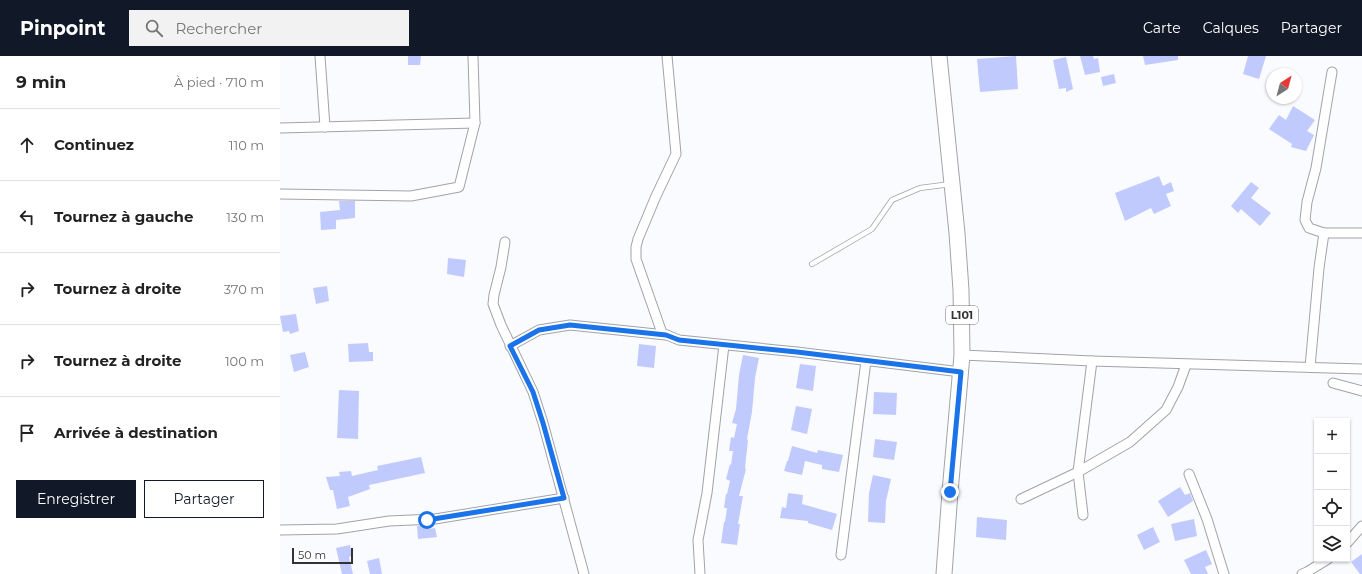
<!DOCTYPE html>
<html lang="fr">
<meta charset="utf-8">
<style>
body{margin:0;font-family:Montserrat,sans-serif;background:#f2f2f2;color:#222}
.controls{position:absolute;right:12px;bottom:12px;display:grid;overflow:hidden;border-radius:0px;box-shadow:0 1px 3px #0004}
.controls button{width:36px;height:36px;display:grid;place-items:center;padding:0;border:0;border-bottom:1px solid #e0e0e0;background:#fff;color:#222;font:20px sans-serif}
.compass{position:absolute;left:986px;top:12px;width:36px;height:36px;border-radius:50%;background:#fff;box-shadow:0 1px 3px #0004;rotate:36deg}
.scale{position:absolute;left:12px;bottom:10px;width:61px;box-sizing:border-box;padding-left:4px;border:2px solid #323335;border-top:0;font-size:11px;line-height:14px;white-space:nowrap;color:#323335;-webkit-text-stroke:3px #fff;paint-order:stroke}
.stop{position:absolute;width:12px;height:12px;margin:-9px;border:3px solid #1a73e8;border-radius:50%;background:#fff}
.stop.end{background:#1a73e8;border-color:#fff;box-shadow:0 1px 4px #0008}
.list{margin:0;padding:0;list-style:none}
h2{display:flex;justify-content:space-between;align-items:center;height:52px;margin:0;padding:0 16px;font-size:17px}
h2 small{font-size:13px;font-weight:400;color:#767676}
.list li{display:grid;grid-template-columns:26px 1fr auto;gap:12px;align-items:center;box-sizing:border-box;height:72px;padding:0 16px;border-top:1px solid #e0e0e0}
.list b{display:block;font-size:15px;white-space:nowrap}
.list em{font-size:13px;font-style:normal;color:#767676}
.actions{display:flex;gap:8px;padding:12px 16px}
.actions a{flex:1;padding:9px 0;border:1px solid #111827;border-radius:0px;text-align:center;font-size:14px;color:#111827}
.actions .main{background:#111827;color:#fff}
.icon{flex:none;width:22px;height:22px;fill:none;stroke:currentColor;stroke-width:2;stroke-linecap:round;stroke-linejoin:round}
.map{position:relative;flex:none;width:1082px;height:518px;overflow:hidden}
header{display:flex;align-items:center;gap:24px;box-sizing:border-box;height:56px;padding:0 20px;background:#111827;color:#fff}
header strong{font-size:19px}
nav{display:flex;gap:22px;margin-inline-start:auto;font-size:14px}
.search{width:280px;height:36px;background:#f2f2f2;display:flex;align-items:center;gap:10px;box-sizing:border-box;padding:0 14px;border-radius:0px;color:#767676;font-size:15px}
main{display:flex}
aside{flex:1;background:#fff}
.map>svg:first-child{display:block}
.building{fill:#c1cafd}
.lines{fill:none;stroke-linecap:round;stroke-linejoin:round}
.service-casing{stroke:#a2a3a8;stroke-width:6}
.minor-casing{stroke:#a2a3a8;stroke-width:11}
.primary-casing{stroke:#a2a3a8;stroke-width:17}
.service{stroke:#fff;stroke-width:4.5}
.minor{stroke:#fff;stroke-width:9}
.primary{stroke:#fff;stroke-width:15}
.route{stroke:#1a73e8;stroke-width:5}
.labels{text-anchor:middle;stroke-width:3;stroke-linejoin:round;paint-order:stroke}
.shield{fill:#fff;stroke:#707072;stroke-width:1}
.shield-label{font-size:11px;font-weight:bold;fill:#323335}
</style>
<header>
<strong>Pinpoint</strong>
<div class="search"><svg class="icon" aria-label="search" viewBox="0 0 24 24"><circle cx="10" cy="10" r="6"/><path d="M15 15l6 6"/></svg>Rechercher</div>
<nav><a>Carte</a><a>Calques</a><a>Partager</a></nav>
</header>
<main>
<aside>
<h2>9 min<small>À pied · 710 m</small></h2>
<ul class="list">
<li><svg class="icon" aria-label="ahead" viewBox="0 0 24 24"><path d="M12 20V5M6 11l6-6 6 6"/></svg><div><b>Continuez</b></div><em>110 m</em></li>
<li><svg class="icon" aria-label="left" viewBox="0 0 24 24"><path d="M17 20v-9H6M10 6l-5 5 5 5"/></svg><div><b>Tournez à gauche</b></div><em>130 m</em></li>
<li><svg class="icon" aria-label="right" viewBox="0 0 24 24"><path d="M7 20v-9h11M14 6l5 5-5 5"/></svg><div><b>Tournez à droite</b></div><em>370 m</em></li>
<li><svg class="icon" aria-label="right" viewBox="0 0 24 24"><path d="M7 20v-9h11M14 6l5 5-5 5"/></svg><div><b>Tournez à droite</b></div><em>100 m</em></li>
<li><svg class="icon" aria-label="arrive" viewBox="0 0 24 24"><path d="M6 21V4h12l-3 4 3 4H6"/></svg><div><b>Arrivée à destination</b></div></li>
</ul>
<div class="actions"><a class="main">Enregistrer</a><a>Partager</a></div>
</aside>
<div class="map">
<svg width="1082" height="518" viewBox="0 0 1082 518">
<rect width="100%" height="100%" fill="#fafbff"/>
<g class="building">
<path d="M128,0H141L140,9H128Z"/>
<path d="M736,0L738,33L700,36L697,3Z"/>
<path d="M800,0H813L814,3L818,2L820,16L805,19Z"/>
<path d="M863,0H898V4L865,9Z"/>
<path d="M968,0H986L979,23L963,18Z"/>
<path d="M786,1L793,33L786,36V32L779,33L773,4Z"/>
<path d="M834,18L836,27L823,30L821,21Z"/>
<path d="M1013,50L1035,64L1027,75L1034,79L1026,95L1011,91L1012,88L989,73L999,59L1006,64Z"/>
<path d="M879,120L883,130L891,126L894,135L886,138L891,150L874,158L871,152L845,165L835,137Z"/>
<path d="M971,126L979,132L971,142L991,157L980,170L961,153L958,157L951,150Z"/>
<path d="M59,145H75V162L56,164V173L41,174L40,156L60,154Z"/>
<path d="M168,202L186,204L184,221L167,218Z"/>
<path d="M47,230L49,245L36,248L33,232Z"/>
<path d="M16,258L19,275L10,278L9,275L3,276L0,260Z"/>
<path d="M88,287L89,296H93V305L69,306L68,288Z"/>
<path d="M359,288L376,290L374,312L357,310Z"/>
<path d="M25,296L29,311L14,316L10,299Z"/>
<path d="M463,299L479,302L475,322L472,356L467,383L468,384L465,412L466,413L459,440H463L458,468H460L457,489L441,487L444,466H445L447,452H444L446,438H447L450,425L446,423L450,408L451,409L453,395H449L451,381L454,382L457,368L452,367L456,353L459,319Z"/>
<path d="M520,308L536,310L533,335L516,332Z"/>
<path d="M59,334L79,335L78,383L57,382Z"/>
<path d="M594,336L617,337L616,359L593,358Z"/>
<path d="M516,350L532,353L527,378L511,374Z"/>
<path d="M595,383L617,386L614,404L593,401Z"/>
<path d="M512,390L537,397L538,394L563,399L559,416L542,413V409L525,405L522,419L504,415L507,405H508Z"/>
<path d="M141,401L145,417L89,429L90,433L68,441L70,450L57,453L53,434H50L46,421L60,420L59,416L71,415L72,420L98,414L97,410Z"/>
<path d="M593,419L611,423L606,445L605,467L588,466L589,437Z"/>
<path d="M900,431L905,439L910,437L913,445L888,461L878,445Z"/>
<path d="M508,437L523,439L522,448L557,458L552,474L528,467V465L500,462L502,451L506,452Z"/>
<path d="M697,461L727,464L726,484L696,481Z"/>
<path d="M914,463L917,480L895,485L891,468Z"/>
<path d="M148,469L149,473L155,472L157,481L138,483L137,470Z"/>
<path d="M873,471L880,486L864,494L857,479Z"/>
<path d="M70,489L72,500L69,501L73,518H62L56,492Z"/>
<path d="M926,494L932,508L925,511L928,518H911L904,504Z"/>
<path d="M1082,498V518H1080L1071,506Z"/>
<path d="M99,502L102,518H90L87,505Z"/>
</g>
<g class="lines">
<g class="service-casing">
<path id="service" d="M532,208L592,173L612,144L640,132L671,128"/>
</g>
<g class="minor-casing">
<g id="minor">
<path d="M40,0L45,71"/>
<path d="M387,0L396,98L376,140L358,183L356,191V203L382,277L399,284L517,296L681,316"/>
<path d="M1052,16L1036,112L1027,146L1025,164L1029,172L1044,177H1082"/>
<path d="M0,72L195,67"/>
<path d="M0,138L131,140L179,131L195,67L193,0"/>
<path d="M225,186L221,211L214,239L213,248L221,269L253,336L263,367L304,518"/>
<path d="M230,290L259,274L290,269L386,279"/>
<path d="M682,299L812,305L1082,313"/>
<path d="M1030,311L1039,212L1044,177"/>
<path d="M1053,327L1082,335"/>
<path d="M909,418L927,463L944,518"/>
<path d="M741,443L798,416L850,386L886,354L898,331L906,309"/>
<path d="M803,459L798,416L812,305"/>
<path d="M0,474L57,473L109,465L155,463L284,442"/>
<path d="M1067,487L1082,470"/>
<path d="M561,499L586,305"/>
<path d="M420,518L418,484L427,437L444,289"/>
<path d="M1022,518L1027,516L1048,503"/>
</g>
</g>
<g class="primary-casing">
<path id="primary" d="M659,0L677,177L681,234L682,299L670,436L664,518"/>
</g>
<use href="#service" class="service"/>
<use href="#minor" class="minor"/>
<use href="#primary" class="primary"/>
</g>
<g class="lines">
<path class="route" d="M147,464L284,442L263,367L253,336L230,290L259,274L290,269L386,279L399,284L517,296L681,316L670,436"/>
</g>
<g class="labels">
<rect class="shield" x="666" y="250" width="32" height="18" rx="3"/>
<g class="shield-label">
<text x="682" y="263">L101</text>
</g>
</g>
</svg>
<div class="controls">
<button>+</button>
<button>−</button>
<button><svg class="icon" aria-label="locate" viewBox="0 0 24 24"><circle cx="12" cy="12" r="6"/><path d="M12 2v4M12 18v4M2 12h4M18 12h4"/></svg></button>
<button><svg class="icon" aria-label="layers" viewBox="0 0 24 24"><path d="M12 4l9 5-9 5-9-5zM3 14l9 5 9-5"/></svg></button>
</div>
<svg class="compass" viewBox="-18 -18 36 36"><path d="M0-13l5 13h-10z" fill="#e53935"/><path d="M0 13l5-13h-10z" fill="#767676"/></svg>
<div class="scale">50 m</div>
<div class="stop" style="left:147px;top:464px"></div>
<div class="stop end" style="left:670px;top:436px"></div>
</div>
</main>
